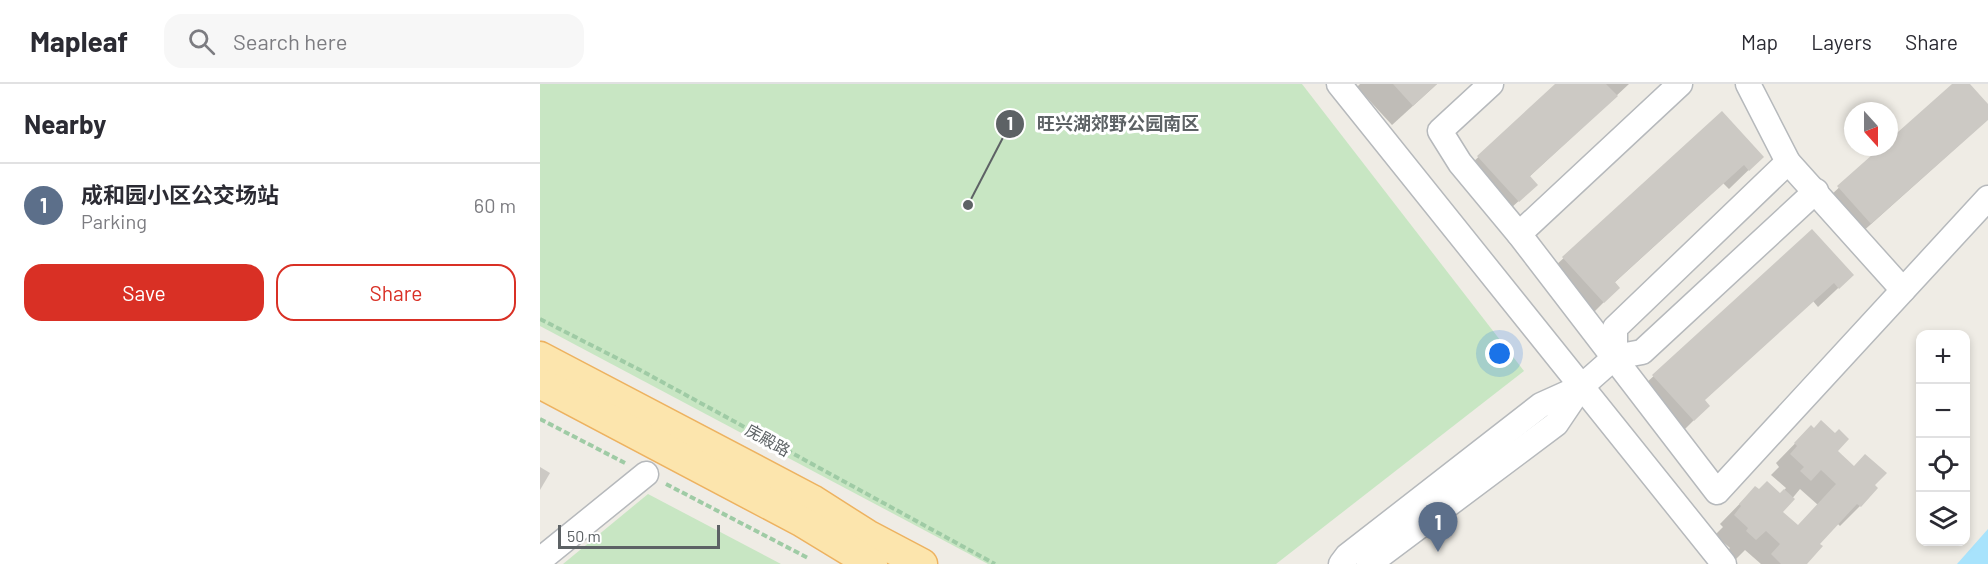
<!DOCTYPE html>
<meta charset="utf-8">
<style>
body{margin:0;font-family:Barlow,"Noto Sans SC",sans-serif;background:#f7f7f7;color:#2b2b33}
.controls{position:absolute;right:18px;bottom:18px;display:grid;overflow:hidden;border-radius:12px;box-shadow:0 3px 9px #0003}
.controls button{width:54px;height:54px;display:grid;place-items:center;padding:0;border:0;border-bottom:2px solid #e1e1e2;background:#fff;color:#2b2b33;font:30px sans-serif}
.compass{position:absolute;left:1304px;top:18px;width:54px;height:54px;border-radius:50%;background:#fff;box-shadow:0 3px 9px #0003;rotate:159deg}
.scale{position:absolute;left:18px;bottom:15px;width:162px;box-sizing:border-box;padding-left:6px;border:3px solid #5d6265;border-top:0;font-size:16px;line-height:21px;white-space:nowrap;color:#5d6265;-webkit-text-stroke:4px #fff;paint-order:stroke}
.you{position:absolute;left:960px;top:270px;width:21px;height:21px;margin:-15px;border:4px solid #fff;border-radius:50%;background:#1a73e8;box-shadow:0 0 0 9px #1a73e833}
.badge{display:grid;place-items:center;width:39px;height:39px;border-radius:50%;background:#d93025;color:#fff;font-size:20px;font-weight:700}
.pin{position:absolute;translate:-50% -50px;filter:drop-shadow(0 2px 3px #0008)}
.pin::after{content:'';position:absolute;top:32px;width:21px;height:18px;background:inherit;clip-path:polygon(0 0,100% 0,50% 100%)}
.list{margin:0;padding:0;list-style:none}
h2{display:flex;justify-content:space-between;align-items:center;height:78px;margin:0;padding:0 24px;font-size:26px}
h2 small{font-size:20px;font-weight:400;color:#7c7c81}
.list li{display:grid;grid-template-columns:39px 1fr auto;gap:18px;align-items:center;box-sizing:border-box;height:84px;padding:0 24px;border-top:2px solid #e1e1e2}
.list b{display:block;font-size:22px;white-space:nowrap}
.list p{margin:0;font-size:20px;white-space:nowrap;color:#7c7c81}
.list em{font-size:20px;font-style:normal;color:#7c7c81}
.actions{display:flex;gap:12px;padding:18px 24px}
.actions a{flex:1;padding:14px 0;border:2px solid #d93025;border-radius:18px;text-align:center;font-size:21px;color:#d93025}
.actions .main{background:#d93025;color:#fff}
.icon{flex:none;width:33px;height:33px;fill:none;stroke:currentColor;stroke-width:2;stroke-linecap:round;stroke-linejoin:round}
.map{position:relative;flex:none;width:1448px;height:480px;overflow:hidden}
header{display:flex;align-items:center;gap:36px;box-sizing:border-box;height:84px;padding:0 30px;background:#fff;border-bottom:2px solid #e1e1e2}
header strong{font-size:28px}
nav{display:flex;gap:33px;margin-inline-start:auto;font-size:21px}
.search{width:420px;height:54px;background:#f7f7f7;display:flex;align-items:center;gap:15px;box-sizing:border-box;padding:0 21px;border-radius:18px;color:#7c7c81;font-size:22px}
main{display:flex}
aside{flex:1;background:#fff}
.map>svg:first-child{display:block}
.green{fill:#c8e6c3}
.water{fill:#a8e3fc}
.shadow{fill:#0003;fill-rule:evenodd}
.building{fill:#ccc9c4}
.lines{fill:none;stroke-linecap:round;stroke-linejoin:round}
.minor-casing{stroke:#b6b9bc;stroke-width:27}
.major-casing{stroke:#edb260;stroke-width:33}
.path{stroke:#9fcba5;stroke-width:4;stroke-dasharray:6 3;stroke-linecap:butt}
.minor{stroke:#fff;stroke-width:24}
.major{stroke:#fce5ad;stroke-width:30}
.labels{text-anchor:middle;stroke-width:6;stroke-linejoin:round;paint-order:stroke}
.street-label{font-size:16px;fill:#5d6265;stroke:#fff}
.leader{fill:none;stroke:#5d6265;stroke-width:2}
.callout-dot{fill:#5d6265;stroke:#fff;stroke-width:2}
.mark-label{font-size:18px;text-anchor:middle;font-weight:bold;fill:#fff}
.callout-label{font-size:18px;text-anchor:middle;font-weight:bold;fill:#5d6265;stroke:#fff;stroke-width:6;stroke-linejoin:round;paint-order:stroke}
</style>
<header>
<strong>Mapleaf</strong>
<div class="search"><svg class="icon" aria-label="search" viewBox="0 0 24 24"><circle cx="10" cy="10" r="6"/><path d="M15 15l6 6"/></svg>Search here</div>
<nav><a>Map</a><a>Layers</a><a>Share</a></nav>
</header>
<main>
<aside>
<h2>Nearby<small></small></h2>
<ul class="list">
<li><span class="badge" style="background:#5c6f8a">1</span><div><b>成和园小区公交场站</b><p>Parking</p></div><em>60 m</em></li>
</ul>
<div class="actions"><a class="main">Save</a><a>Share</a></div>
</aside>
<div class="map">
<svg width="1448" height="480" viewBox="0 0 1448 480">
<rect width="100%" height="100%" fill="#efece5"/>
<g class="green">
<path d="M0,0H762L984,287L736,480H448L0,242Z"/>
<path d="M108,410L241,480H23Z"/>
</g>
<path class="water" d="M1448,445V480H1417Z"/>
<g class="shadow">
<path d="M820,0H897L852,41L817,3Z"/>
<path d="M1017,0H1089L989,93L996,101L958,136L918,92Z"/>
<path d="M1415,0H1428L1448,35L1310,159L1278,123L1343,63H1349V58Z"/>
<path d="M1182,29L1222,73L1189,105L1183,99L1074,199L1078,204L1044,238L1003,193Z"/>
<path d="M1272,147L1312,191L1278,223L1273,217L1163,317L1168,322L1134,356L1093,311Z"/>
<path d="M1271,343L1333,401L1320,422L1300,442L1297,439L1278,460L1265,480H1221L1205,466L1196,475L1187,467L1190,464L1175,451L1183,443L1180,440L1215,404L1219,407L1240,411L1246,404L1231,391L1239,383L1236,379ZM1260,405L1278,421L1257,443L1241,428Z"/>
</g>
<g class="building">
<path d="M853,0H897L873,22Z"/>
<path d="M1015,0H1066L1078,12L990,92L998,101L979,118L937,72Z"/>
<path d="M1412,0H1430L1448,20V36L1331,140L1297,102L1341,63H1349V56Z"/>
<path d="M1182,27L1224,73L1209,87L1204,81L1075,198L1080,204L1064,219L1022,173Z"/>
<path d="M1272,145L1314,191L1299,205L1294,199L1165,316L1170,322L1154,337L1112,291Z"/>
<path d="M1281,336L1295,349L1299,345L1309,355L1298,367L1314,382L1325,370L1347,389L1335,401L1338,404L1321,423L1317,420L1280,460L1283,462L1267,480H1241L1231,470L1240,460L1226,447L1216,456L1206,447L1208,444L1194,431L1201,422L1199,420L1215,402L1219,405L1227,397L1240,409L1244,405L1255,415L1243,428L1258,441L1296,400L1281,386L1271,397L1260,387L1264,383L1250,370L1257,362L1254,359L1271,341L1274,344Z"/>
<path d="M0,383L10,389L0,406Z"/>
</g>
<g class="lines">
<g class="minor-casing">
<g id="minor">
<path d="M799,0L1184,480"/>
<path d="M951,0L900,47L920,79L979,150L1177,408L1448,114"/>
<path d="M1208,0L1248,78L1363,206"/>
<path d="M1248,78L1075,244V273L1102,268L1276,107"/>
<path d="M979,150L1140,0"/>
<path d="M0,476L106,390"/>
<path d="M801,480L807,472L1001,321L1041,303"/>
<path d="M829,480L1016,340L1041,303L1075,273"/>
</g>
</g>
<g class="major-casing">
<g id="major">
<path d="M0,273L272,416L327,451L382,480"/>
<path d="M0,299L261,437L332,480"/>
</g>
</g>
<g class="path">
<path d="M0,235L102,287L455,480"/>
<path d="M0,335L85,379"/>
<path d="M126,400L268,474"/>
</g>
<use href="#minor" class="minor"/>
<use href="#major" class="major"/>
</g>
<g class="labels">
<g class="street-label">
<text transform="translate(228 356) rotate(29)" y="6">庑殿路</text>
</g>
</g>
<path class="leader" d="M428 121L470 40"/>
<g class="callout-dot">
<circle cx="428" cy="121" r="6"/>
<circle cx="470" cy="40" r="15"/>
</g>
<g class="mark-label">
<text x="470" y="46">1</text>
</g>
<g class="callout-label">
<text x="578" y="46">旺兴湖郊野公园南区</text>
</g>
</svg>
<div class="controls">
<button>+</button>
<button>−</button>
<button><svg class="icon" aria-label="locate" viewBox="0 0 24 24"><circle cx="12" cy="12" r="6"/><path d="M12 2v4M12 18v4M2 12h4M18 12h4"/></svg></button>
<button><svg class="icon" aria-label="layers" viewBox="0 0 24 24"><path d="M12 4l9 5-9 5-9-5zM3 14l9 5 9-5"/></svg></button>
</div>
<svg class="compass" viewBox="-18 -18 36 36"><path d="M0-13l5 13h-10z" fill="#e53935"/><path d="M0 13l5-13h-10z" fill="#7c7c81"/></svg>
<div class="scale">50 m</div>
<div class="you"></div>
<div class="pin badge" style="left:898px;top:468px;background:#5c6f8a">1</div>
</div>
</main>
